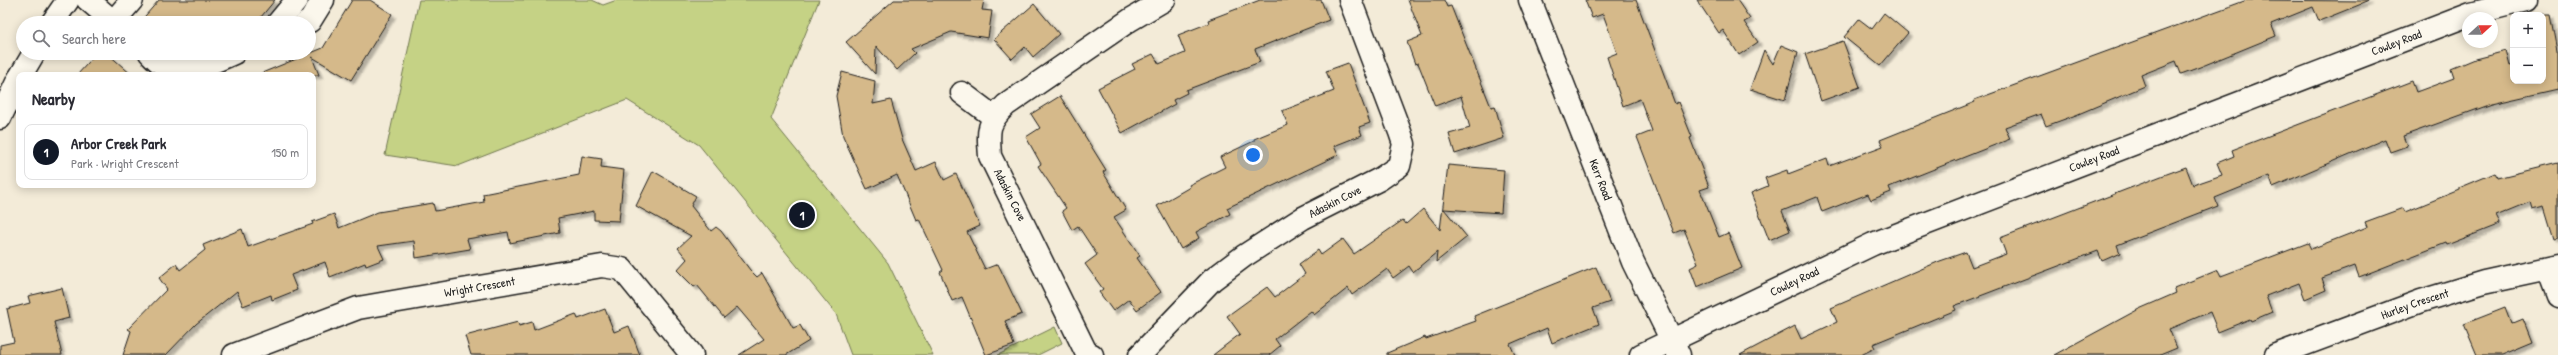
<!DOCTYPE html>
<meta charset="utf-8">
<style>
body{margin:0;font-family:"Patrick Hand",sans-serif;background:#f7f7f7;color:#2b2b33}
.controls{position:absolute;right:12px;top:12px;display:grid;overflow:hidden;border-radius:8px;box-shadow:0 2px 10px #0003}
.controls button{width:36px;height:36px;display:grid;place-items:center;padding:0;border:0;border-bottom:1px solid #e1e1e2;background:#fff;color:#2b2b33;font:20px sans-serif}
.compass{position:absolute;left:2462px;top:12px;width:36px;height:36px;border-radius:50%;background:#fff;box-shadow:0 2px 10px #0003;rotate:69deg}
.you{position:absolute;left:1253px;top:155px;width:14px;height:14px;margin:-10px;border:3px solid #fff;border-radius:50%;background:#1a73e8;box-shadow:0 0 0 6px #1a73e833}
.badge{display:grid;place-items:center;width:26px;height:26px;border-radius:50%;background:#111827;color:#fff;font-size:13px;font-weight:700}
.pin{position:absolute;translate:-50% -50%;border:2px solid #fff;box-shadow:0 1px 4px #0006}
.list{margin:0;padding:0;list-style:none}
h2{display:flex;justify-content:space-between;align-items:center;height:52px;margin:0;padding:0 16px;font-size:17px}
h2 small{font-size:13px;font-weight:400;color:#7c7c81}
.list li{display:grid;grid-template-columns:26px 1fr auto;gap:12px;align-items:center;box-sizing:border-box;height:56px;margin:0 8px 8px;padding:0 8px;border:1px solid #e1e1e2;border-radius:8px}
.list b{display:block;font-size:15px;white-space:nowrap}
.list p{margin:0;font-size:13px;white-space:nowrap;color:#7c7c81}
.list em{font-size:13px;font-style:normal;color:#7c7c81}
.icon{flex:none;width:22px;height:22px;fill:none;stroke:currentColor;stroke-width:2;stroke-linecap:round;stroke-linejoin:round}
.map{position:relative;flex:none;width:2558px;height:355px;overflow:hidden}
.search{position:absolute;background:#fff;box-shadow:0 2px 10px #0003;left:16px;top:16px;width:300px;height:44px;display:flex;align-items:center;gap:10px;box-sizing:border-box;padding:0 14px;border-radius:22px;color:#7c7c81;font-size:15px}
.panel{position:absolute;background:#fff;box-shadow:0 2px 10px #0003;left:16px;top:72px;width:300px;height:116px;border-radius:8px}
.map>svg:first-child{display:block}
.green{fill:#c5d285;stroke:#707750}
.building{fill:#d5b98a;stroke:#1c1c1c;filter:url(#shadow)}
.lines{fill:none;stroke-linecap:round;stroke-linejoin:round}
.minor-casing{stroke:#1c1c1c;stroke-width:25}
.minor{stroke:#fbf7ec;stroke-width:22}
.labels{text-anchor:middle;stroke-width:3.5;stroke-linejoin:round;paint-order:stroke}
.street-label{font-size:12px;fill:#1c1c1c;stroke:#fbf7ec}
</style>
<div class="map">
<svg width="2558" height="355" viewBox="0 0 2558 355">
<defs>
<filter id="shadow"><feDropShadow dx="3.5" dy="3.5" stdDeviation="1" flood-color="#0004"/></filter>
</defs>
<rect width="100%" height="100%" fill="#f3ebd8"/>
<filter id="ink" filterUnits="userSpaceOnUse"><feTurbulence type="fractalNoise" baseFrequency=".025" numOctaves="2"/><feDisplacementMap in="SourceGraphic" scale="8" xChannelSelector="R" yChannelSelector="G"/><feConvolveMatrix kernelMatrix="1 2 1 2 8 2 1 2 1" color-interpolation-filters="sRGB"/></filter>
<g filter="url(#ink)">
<g class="green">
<path d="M419,0H592L603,5L617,0H819L771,119L888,263L933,355H851L836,314L699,145L627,100L458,166L385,155Z"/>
<path d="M1055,327L1062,343L1038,355H998Z"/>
</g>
<g class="building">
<path d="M159,0H275L256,23H139Z"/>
<path d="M352,0H370L392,14L351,80L312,57L319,75H257L323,48Z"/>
<path d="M894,0H984L982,10L992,11L988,38L951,32L911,49L915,53L897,70L876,46L875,74L846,42Z"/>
<path d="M1260,0H1321L1329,20L1255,49L1260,62L1186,90L1187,93L1173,100L1175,104L1122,133L1098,88L1135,69L1132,64L1153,54L1159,64L1185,53L1178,35L1209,23L1208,20Z"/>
<path d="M1408,0H1444L1447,7L1451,6L1491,107L1495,106L1504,138L1455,154L1449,134L1470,128L1461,96L1435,106L1418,63L1415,64L1407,42L1422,36Z"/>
<path d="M1585,0H1636L1675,104L1678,102L1692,137L1690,138L1709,187L1700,190L1719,237L1728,233L1742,268L1697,287L1690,268L1698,264L1684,229L1674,233L1637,137L1652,131L1640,99L1623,106L1607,57L1617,53L1603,14L1592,18Z"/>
<path d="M1697,0H1737L1750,19L1744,22L1758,42L1739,55L1723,30L1719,33Z"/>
<path d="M2247,0L2369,1L2319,21L2313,7L2271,24L2276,36L2200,67L2181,74L2176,61L2141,75L2145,86L2076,115L2046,126L2041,114L2005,127L2010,139L1889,187L1891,192L1871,200L1868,194L1822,212L1817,197L1782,211L1790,231L1769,240L1751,193L1768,186L1765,178L1787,170L1788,174L1827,159L1829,166L1883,146L1880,140L1975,102L1974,100Z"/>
<path d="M1034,4L1059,34L1033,57L1025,47L1012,59L994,39Z"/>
<path d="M1884,13L1908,33L1880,66L1844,37L1859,19L1872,29Z"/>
<path d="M2543,14H2551L2558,51V89L2492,104L2403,136L2407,146L2390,152L2385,139L2273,187L2269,176L2215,198L2218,206L2117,245L2120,253L2102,261L2098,251L1954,306L1956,310L1873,344L1875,348L1861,355H1740L1795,326L1801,339L1837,322L1831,308L1940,261L1966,252L1972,267L2006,254L2000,238L2164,175L2186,167L2193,185L2222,175L2217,163L2234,156L2232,150L2412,81L2416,92L2454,78L2451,69L2475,59L2506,51L2510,66L2513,65V81H2543Z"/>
<path d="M1843,41L1860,87L1821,101L1805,54Z"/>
<path d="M1781,45L1798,52L1785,100L1750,89L1764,50L1773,64Z"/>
<path d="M97,53H107L132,75H77Z"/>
<path d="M1348,63L1370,123L1359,127L1362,135L1334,146L1338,155L1227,208L1230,214L1196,232L1199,238L1181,249L1157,206L1190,187L1189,185L1225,167L1220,157L1254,141V139L1288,125L1282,111L1334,91L1326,71Z"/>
<path d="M842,72L875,81L873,104L891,100L902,139L916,171L936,162L944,180L956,174L980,226L967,232L985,269L998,264L1022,314L1005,321L1014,345L986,355L962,297L952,301L940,272L943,270L919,219L916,220L897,175L867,189L843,136L836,96Z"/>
<path d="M1060,96L1106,170L1103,172L1126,210L1114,217L1140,256L1137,258L1161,292L1137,310L1129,299L1113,311L1099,292L1103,289L1085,264L1097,255L1078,226L1072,230L1062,211L1066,208L1038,166L1041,164L1026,137L1040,128L1031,114Z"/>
<path d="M582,156L602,159L601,167L624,170L619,221L594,220V211L558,218L560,233L510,243L508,232L467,239L470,249L416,258L414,241L378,246L384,259L366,266L365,263L330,277L325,262L291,275L297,290L272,300L271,295L243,306L237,291L196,324L166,355H123L131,331L128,329L167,289L159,278L176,264L180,270L205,250L203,245L242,229L248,247L313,224L312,222L334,214L339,228L378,212L433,203L435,211L484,202L483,194L579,175Z"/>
<path d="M2558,163V238L2554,239L2544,206L2532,209L2530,202L2496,216L2500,224L2447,245L2446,243L2359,277L2355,266L2322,278L2326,290L2305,299L2299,283L2266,296L2272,312L2251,321L2250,319L2218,332L2210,312L2169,329L2177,348L2160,355H2054L2139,309L2176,293L2174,288L2218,270L2221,276L2308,243L2311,249L2367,227L2365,222L2403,208L2405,212L2459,190V188L2495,173L2497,178Z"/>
<path d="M1448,165L1504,170L1501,213L1444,209L1467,237L1436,262L1437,252L1413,272L1409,266L1393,278L1387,269L1352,295L1348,288L1314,315L1311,311L1275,339L1280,346L1269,355H1213L1240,334L1227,316L1267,287L1275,297L1305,274L1299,264L1318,250L1321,255L1343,239L1354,254L1403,220L1406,224L1423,209L1440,230Z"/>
<path d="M653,171L696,196L691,206L711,231L716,227L721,231L750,270L757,277L762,273L793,328L800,325L809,341L786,355H739L764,339L737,307L724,318L697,285L694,287L677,270L687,259L678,248L691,236L636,206Z"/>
<path d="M1596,267L1610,302L1593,308L1599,324L1552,343L1547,328L1510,344L1515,355H1387V353L1425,337L1426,339L1476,321L1474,316Z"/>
<path d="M62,288L69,318L54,322L62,355H0V345L14,342L7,309L30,303L28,296Z"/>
<path d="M2505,308L2511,324L2523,319L2532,342L2501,355H2477L2464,324Z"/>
<path d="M605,309L614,332L629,326L640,355H471L465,336L518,322L519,326L532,322L534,330L576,314L578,319Z"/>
</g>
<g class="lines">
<g class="minor-casing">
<g id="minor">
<path d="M88,0L115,23"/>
<path id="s1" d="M1530,0L1633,262L1679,355"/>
<path d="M113,22L132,0"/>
<path d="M52,23L68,0"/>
<path d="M278,23L297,0"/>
<path d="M306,23L310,21L323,0"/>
<path d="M150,53C154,57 159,63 164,65C187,76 213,62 234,53"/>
<path d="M21,75L34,53"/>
<path d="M962,93L994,117"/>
<path d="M0,118L19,78"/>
<path d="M2548,269L2558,296"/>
<path id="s2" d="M234,355L358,308L602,266L622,269L692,355"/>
<path d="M1092,355L1086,352L990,156C988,130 987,123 1006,105L1130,20L1164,0"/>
<path id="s3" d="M1140,355L1212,280L1244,256L1303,218L1380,179L1399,166L1404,144L1400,132L1350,0"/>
<path id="s4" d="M1641,355L1873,244L2471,14L2526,0"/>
<path id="s5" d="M2276,355L2421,301L2484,282L2558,266"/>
</g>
</g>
<use href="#minor" class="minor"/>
</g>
</g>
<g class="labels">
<g class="street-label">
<text dy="4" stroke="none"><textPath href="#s4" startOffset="818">Cowley Road</textPath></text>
<text dy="4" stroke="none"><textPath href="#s4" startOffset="494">Cowley Road</textPath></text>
<text dy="4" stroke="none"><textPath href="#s1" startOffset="193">Kerr Road</textPath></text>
<text transform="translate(1010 195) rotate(63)" y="4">Adaskin Cove</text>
<text dy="4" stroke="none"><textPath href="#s3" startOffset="250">Adaskin Cove</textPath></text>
<text dy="4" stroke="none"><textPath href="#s4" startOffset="170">Cowley Road</textPath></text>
<text dy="4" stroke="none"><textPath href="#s2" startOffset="256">Wright Crescent</textPath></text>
<text dy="4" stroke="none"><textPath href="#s5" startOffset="148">Hurley Crescent</textPath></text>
</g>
</g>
</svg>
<div class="controls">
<button>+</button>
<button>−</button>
</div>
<svg class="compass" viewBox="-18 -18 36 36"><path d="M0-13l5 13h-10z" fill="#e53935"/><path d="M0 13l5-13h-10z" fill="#7c7c81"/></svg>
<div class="you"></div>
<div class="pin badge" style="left:802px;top:215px">1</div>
<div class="search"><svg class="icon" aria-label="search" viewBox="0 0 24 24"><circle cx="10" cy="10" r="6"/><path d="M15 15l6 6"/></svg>Search here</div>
<section class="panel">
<h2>Nearby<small></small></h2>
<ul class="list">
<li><span class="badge">1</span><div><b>Arbor Creek Park</b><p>Park · Wright Crescent</p></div><em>150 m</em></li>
</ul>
</section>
</div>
